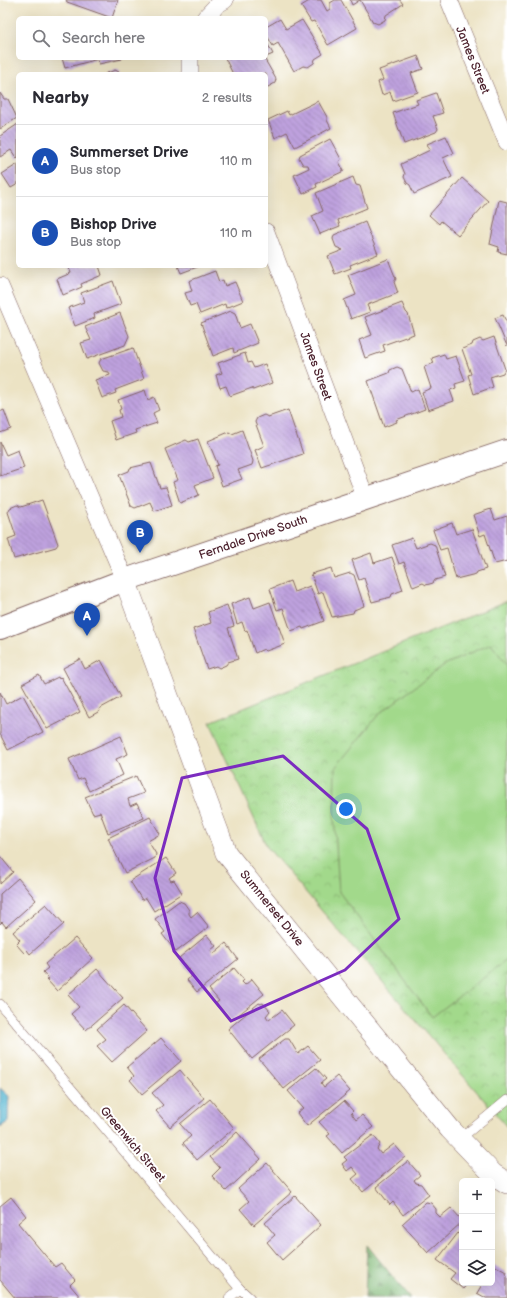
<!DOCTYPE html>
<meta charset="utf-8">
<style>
body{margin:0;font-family:"Balsamiq Sans",sans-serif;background:#f7f7f7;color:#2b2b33}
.controls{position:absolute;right:12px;bottom:12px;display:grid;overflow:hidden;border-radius:6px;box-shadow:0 4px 16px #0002}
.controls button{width:36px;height:36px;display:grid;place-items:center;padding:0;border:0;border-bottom:1px solid #e1e1e2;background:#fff;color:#2b2b33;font:20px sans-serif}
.you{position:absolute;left:346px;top:809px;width:14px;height:14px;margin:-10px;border:3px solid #fff;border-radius:50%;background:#1a73e8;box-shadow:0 0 0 6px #1a73e833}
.badge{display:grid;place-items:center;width:26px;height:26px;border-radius:50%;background:#0f766e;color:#fff;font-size:13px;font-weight:700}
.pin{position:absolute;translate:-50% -33px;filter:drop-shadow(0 1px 2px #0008)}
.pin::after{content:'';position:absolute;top:21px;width:14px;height:12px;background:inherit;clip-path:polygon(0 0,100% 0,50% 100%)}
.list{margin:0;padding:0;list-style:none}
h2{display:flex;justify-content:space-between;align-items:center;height:52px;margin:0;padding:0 16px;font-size:17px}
h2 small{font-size:13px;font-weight:400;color:#7c7c81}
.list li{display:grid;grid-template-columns:26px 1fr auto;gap:12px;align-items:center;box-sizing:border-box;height:72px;padding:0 16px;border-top:1px solid #e1e1e2}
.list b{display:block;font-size:15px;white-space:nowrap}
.list p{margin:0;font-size:13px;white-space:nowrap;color:#7c7c81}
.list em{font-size:13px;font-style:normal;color:#7c7c81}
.icon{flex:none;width:22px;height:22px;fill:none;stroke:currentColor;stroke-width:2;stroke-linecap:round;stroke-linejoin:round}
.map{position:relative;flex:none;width:507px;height:1298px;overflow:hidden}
.search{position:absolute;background:#fff;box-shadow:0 4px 16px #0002;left:16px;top:16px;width:252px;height:44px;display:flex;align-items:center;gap:10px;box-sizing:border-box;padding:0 14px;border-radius:6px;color:#7c7c81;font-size:15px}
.panel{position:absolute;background:#fff;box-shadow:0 4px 16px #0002;left:16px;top:72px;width:252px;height:196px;border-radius:6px}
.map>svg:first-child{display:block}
.forest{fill:url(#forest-firs);stroke:#666c51}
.park{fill:url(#park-crowns);stroke:#767c5b}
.pitch{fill:#a2d98b;stroke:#767c5b}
.water{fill:#50b3cf;stroke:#4d697d}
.building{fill:url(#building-back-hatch)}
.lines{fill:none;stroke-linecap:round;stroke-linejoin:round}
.service-casing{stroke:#836461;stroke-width:10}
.minor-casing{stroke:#836461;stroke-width:18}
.tertiary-casing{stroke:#836461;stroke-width:22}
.secondary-casing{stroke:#836461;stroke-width:24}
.service{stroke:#fff;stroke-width:9}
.minor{stroke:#fff;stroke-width:17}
.tertiary{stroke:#fff;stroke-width:21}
.secondary{stroke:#fff;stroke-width:22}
.marked{fill:none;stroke:#7b2cbf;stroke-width:3;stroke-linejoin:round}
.labels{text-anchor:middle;stroke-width:4;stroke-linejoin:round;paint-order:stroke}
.street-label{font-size:12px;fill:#4a1f2b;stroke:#fff}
</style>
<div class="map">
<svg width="507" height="1298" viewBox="0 0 507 1298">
<defs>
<pattern id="forest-firs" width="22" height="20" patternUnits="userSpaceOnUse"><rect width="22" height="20" fill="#81b977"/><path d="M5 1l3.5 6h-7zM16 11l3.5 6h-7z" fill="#6c9662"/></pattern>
<pattern id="park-crowns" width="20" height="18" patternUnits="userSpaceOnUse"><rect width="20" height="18" fill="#a2d98b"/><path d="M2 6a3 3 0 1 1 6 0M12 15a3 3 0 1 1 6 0" fill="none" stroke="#8dba78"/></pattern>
<pattern id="building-back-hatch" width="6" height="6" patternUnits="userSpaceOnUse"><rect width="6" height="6" fill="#bea1de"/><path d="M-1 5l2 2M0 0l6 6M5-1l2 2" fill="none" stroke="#9c83b4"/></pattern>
</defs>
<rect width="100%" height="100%" fill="#fff"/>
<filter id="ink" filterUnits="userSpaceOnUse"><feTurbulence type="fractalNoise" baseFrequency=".025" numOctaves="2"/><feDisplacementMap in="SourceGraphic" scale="8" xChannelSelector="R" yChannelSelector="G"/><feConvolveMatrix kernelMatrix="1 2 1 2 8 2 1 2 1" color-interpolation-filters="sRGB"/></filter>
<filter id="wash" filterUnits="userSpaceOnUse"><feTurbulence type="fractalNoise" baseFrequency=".012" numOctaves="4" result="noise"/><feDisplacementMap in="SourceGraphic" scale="16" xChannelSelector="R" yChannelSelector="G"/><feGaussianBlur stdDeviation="0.9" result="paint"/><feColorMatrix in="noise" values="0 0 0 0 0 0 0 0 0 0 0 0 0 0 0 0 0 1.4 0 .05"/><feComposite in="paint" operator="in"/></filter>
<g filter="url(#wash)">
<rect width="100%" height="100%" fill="#ece3c4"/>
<path class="forest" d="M367,1245L410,1298H365Z"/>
<path class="park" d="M507,601V1127L267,847L210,722Z"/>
<path class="pitch" d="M491,644L507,665V960L432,1017L339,892L334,813L335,768L379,714L444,665Z"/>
<path class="water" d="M0,1088L9,1096L8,1122L0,1127Z"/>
<g id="blocks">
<g class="building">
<path d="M66,0H118L112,18L67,2Z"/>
<path d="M311,0H321L327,11L330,9V3L335,0H341L357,28L328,45L314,21L311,22L301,6Z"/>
<path d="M350,0H400L403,4L386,15L385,20L378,24L373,22L360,0L352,5Z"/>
<path d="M280,19L286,29L302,20L323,54L315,59L314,63L308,67L303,66L294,71L278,43L273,46L266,34V27Z"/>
<path d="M266,41L273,54L266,57Z"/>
<path d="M418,56L423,69L411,73L418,92L393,101L390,92L382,95L378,82L383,80L379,70Z"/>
<path d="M62,58H122V59L99,64L98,59L65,68Z"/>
<path d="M225,58H264L276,79L275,83L268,87L266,86V74H233Z"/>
<path d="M115,70L119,72L120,74H105Z"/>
<path d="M0,93L4,99H8L17,118L0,129Z"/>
<path d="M436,93L443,113L433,116L438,129L436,132L404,144L393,113L418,104L416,100Z"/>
<path d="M318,101L327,117V120L331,128L295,147L287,132L275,138L268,120L287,111L289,115Z"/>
<path d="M18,124V158L17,159L11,150L0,157V136Z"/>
<path d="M446,136L454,153L443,158L452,177L414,194L410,185L407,183L404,177L405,174L401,164L430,150L427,144Z"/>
<path d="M330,139L341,159L339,162L344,171L316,184L317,187L303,194L294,175L309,168L308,165H303L299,158L300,155Z"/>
<path d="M18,164V184L11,188L2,174Z"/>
<path d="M353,177L356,185L360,186L367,208L338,220L340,226L320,234L312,216L323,211L316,193Z"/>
<path d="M462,178L488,201L458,235L441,221L439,224L429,215Z"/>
<path d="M499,200L507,202V254L498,252L499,247L490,244Z"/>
<path d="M365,222L378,254L350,265L351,268L335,274L328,256L343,250L336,247L333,239L334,235Z"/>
<path d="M388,259L396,279L394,282L398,293L367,305L370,312L351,319L344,300L356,295L348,275Z"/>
<path d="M68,266H99L102,275L81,284L82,287L63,295L57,279L71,273Z"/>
<path d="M178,266H200L181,273Z"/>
<path d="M215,271L219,282L223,280L225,286L235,282L243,301L226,308L225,304L200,314L196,304L190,306L185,293L192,291L189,281Z"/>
<path d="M113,281L121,304L94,314L95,318L75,326L68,308L84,302L81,293Z"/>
<path d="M402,303L406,312L408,314L414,334L383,345L385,351L365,358L359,340L372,335L365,317Z"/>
<path d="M231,311L235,313L240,328L250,324L258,343L234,353L233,348L213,356L201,323Z"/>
<path d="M120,313L129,336L125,345L87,359L81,343L91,340L85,327Z"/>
<path d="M503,315L507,323V346L495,318Z"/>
<path d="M494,337L505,369L503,373L490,377L493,387L474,394L468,375L471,374L462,349L472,345L473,342L480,339L483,341Z"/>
<path d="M133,348L144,379L115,390L116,393L102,398L95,380L110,375L109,372L103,371L99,363L101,359Z"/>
<path d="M245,353L248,363L251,362L254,368L265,364L272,383L253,390L252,388L230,396L226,386L220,388L216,375L222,373L218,363Z"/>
<path d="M444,354L446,359L456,356L465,381L455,384L456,388L450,390L454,401L428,410L422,392L431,388L424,367L434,363L432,358Z"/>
<path d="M397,367L402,369L411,392L418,389L425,409L396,420L397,422L384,427L368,381L389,373L390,370Z"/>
<path d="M145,390L148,400L154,397L159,410L153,413L157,423L135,430L136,433L116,440L110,421L121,417L119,410L121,409L118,400Z"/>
<path d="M4,410L11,429L0,433V412Z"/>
<path d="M288,410L303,454L262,468L255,450L264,446L255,422L257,418L264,415L268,417Z"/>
<path d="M242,430L253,461L252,465L238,470L242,479L222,486L215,466L218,465L208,441L229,432L232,434Z"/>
<path d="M198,439L213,478L195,485L199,495L180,503L173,482L178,480L165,449L186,440L189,442Z"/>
<path d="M0,442L6,455L18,450L24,468L0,476Z"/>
<path d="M151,463L160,488L166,487L172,505L154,511L150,502L135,508L131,506L119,475L129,471L130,468Z"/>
<path d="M42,500L58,544L56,547L14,559L8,539L16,536L8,512L10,508L17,505L21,507Z"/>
<path d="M491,509L495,520L507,516V561L495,564L485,534L480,536L473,515Z"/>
<path d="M452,523L456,534L472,529L486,569L477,572L476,574L456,579L447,548L440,550L433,530Z"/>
<path d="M412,538L416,548L430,543L435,545L445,577L435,580L433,583L426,585L423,583L413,587L404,562L399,564L392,545Z"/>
<path d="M371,553L374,563L392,557L403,590L392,594L391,597L372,602L364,578L359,580L352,560Z"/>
<path d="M331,568L334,578L350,573L354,575L364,606L354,610L353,613L332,617L323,592L318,594L311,574Z"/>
<path d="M290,581L294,592L310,586L324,621L303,629L302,627L291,631L283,608L277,610L270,589Z"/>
<path d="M250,597L254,608L270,602L285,644L266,651L264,649L255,653L247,630L245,631L242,622L237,624L231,604Z"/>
<path d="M227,605L234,626L228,628L238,659L228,662L226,665L219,668L216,666L207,669L193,629L211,623L208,612Z"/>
<path d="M80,659L85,669L101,660L121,697L99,709L100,711L89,717L63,668Z"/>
<path d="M39,675L44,684L58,677L59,679L61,677L80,712L47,729L22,684Z"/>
<path d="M0,692L6,704L23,695L43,732L8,750L0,734Z"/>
<path d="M121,736L128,754L116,759L123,775L89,791L83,778L78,780L69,759Z"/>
<path d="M136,776L144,793L128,799L130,806L137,803L144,818L108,833L100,812L93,814L85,797Z"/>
<path d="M150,817L160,834L148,841L156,854L155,858L125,873L108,838Z"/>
<path d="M0,856L13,872L0,884Z"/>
<path d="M166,858L176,873L169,878L171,881L174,880L182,893L154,911L146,898L142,900L130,881Z"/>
<path d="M18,878L36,900L6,927L2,922L0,924V894Z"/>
<path d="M179,901L184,903L189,910V914L191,917L197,912L209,927L176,952L162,934L165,932L155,919Z"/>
<path d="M46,904L64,924L30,954L27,950L24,953L16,944L20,940L13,932Z"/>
<path d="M207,935L216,946L211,950L213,954L226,943L238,959L197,992L187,980L193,975L179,958Z"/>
<path d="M75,938L93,958L57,991L47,980L49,979L43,972L48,968L45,964Z"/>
<path d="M234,968L244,980L242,982L245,985L252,979L264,994L231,1021L216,1003L219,1001L209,989Z"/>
<path d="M97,969L123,998L86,1030L71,1014L79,1007L68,995Z"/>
<path d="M259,1003L261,1004L263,1003L270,1011L266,1016L269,1020L282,1010L294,1025L252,1059L228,1029Z"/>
<path d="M124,1005L147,1031L112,1062L97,1046L106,1039L97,1029Z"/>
<path d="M161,1038L181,1061L142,1094L130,1080L134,1076L127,1067Z"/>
<path d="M285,1039H289L298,1054L308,1046L320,1060L284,1089L259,1059Z"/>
<path d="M316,1068L326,1079L321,1083L324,1087L337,1076L350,1091L307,1126L297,1113L303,1108L288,1091Z"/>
<path d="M180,1070L204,1098L170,1127L156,1111L163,1105L152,1093Z"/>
<path d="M210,1099L234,1128L197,1160L183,1143L191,1136L180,1124Z"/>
<path d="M344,1101L353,1111L351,1113L356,1120L362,1115L373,1127L342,1153L327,1136L330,1134L319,1122Z"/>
<path d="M237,1132L261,1159L226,1191L212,1176L220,1168L210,1157Z"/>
<path d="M373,1135L380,1144L377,1149L381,1154L394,1144L405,1157L363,1192L352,1179L358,1174L352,1167L347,1171L342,1164L347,1160L344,1157Z"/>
<path d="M408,1161L420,1175L414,1180L416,1183L421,1184L429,1195L403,1215L393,1202L390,1205L376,1187Z"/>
<path d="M267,1163L292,1192L254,1225L240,1209L249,1201L238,1189Z"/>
<path d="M295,1196L321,1225L282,1260L267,1242L275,1235L265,1223Z"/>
<path d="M11,1197L26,1216L18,1223L55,1267L61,1263L75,1280L70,1285L81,1298H15L0,1280V1206Z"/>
<path d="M426,1202L431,1203L436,1209V1213L440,1217L451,1208L462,1220V1222L428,1253L402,1224Z"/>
<path d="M460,1232L462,1233V1283H468L463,1289L450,1279L455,1273L437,1260L458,1233L459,1234Z"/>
<path d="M492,1264L506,1272L505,1274L507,1275V1298H486L477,1293L483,1283H492Z"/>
</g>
</g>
</g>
<g filter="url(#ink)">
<use href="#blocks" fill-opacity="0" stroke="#836461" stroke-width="1"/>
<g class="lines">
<g class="service-casing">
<g id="service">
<path d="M0,1004L240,1289L250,1298"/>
<path d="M460,1139L507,1100"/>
<path d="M229,1298L240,1289"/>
</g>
</g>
<g class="minor-casing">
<g id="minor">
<path d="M449,0L507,142"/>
<path d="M205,18L218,4L225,0"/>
<path d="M190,58V74"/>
<path d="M266,232L366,499"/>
<path d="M0,286L125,580"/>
</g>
</g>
<g class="tertiary-casing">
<path id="tertiary" d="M125,580L226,853L450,1129L493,1174L507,1183"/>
</g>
<g class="secondary-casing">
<path id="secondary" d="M0,628L125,580L507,451"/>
</g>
<use href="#service" class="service"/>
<use href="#minor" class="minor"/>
<use href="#tertiary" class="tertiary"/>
<use href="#secondary" class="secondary"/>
</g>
</g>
<path class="marked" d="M283,756L367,829L399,919L345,970L231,1021L174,951L155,878L182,778Z"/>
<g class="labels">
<g class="street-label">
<text transform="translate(473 60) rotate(68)" y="4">James Street</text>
<text transform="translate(316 366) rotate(70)" y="4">James Street</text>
<text transform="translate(253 537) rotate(-19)" y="4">Ferndale Drive South</text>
<text transform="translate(272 908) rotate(51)" y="4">Summerset Drive</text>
<text transform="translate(133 1144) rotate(50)" y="4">Greenwich Street</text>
</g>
</g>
</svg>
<div class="controls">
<button>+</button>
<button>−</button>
<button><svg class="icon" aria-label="layers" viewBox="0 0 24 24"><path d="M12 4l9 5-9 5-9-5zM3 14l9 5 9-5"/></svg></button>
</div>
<div class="you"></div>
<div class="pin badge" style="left:87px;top:636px;background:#1a4fb4">A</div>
<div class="pin badge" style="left:140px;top:553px;background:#1a4fb4">B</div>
<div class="search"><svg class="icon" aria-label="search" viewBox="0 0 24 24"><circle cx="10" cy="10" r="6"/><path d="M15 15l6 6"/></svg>Search here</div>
<section class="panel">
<h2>Nearby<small>2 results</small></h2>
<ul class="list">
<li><span class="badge" style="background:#1a4fb4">A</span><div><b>Summerset Drive</b><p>Bus stop</p></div><em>110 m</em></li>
<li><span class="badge" style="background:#1a4fb4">B</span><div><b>Bishop Drive</b><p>Bus stop</p></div><em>110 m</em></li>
</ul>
</section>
</div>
